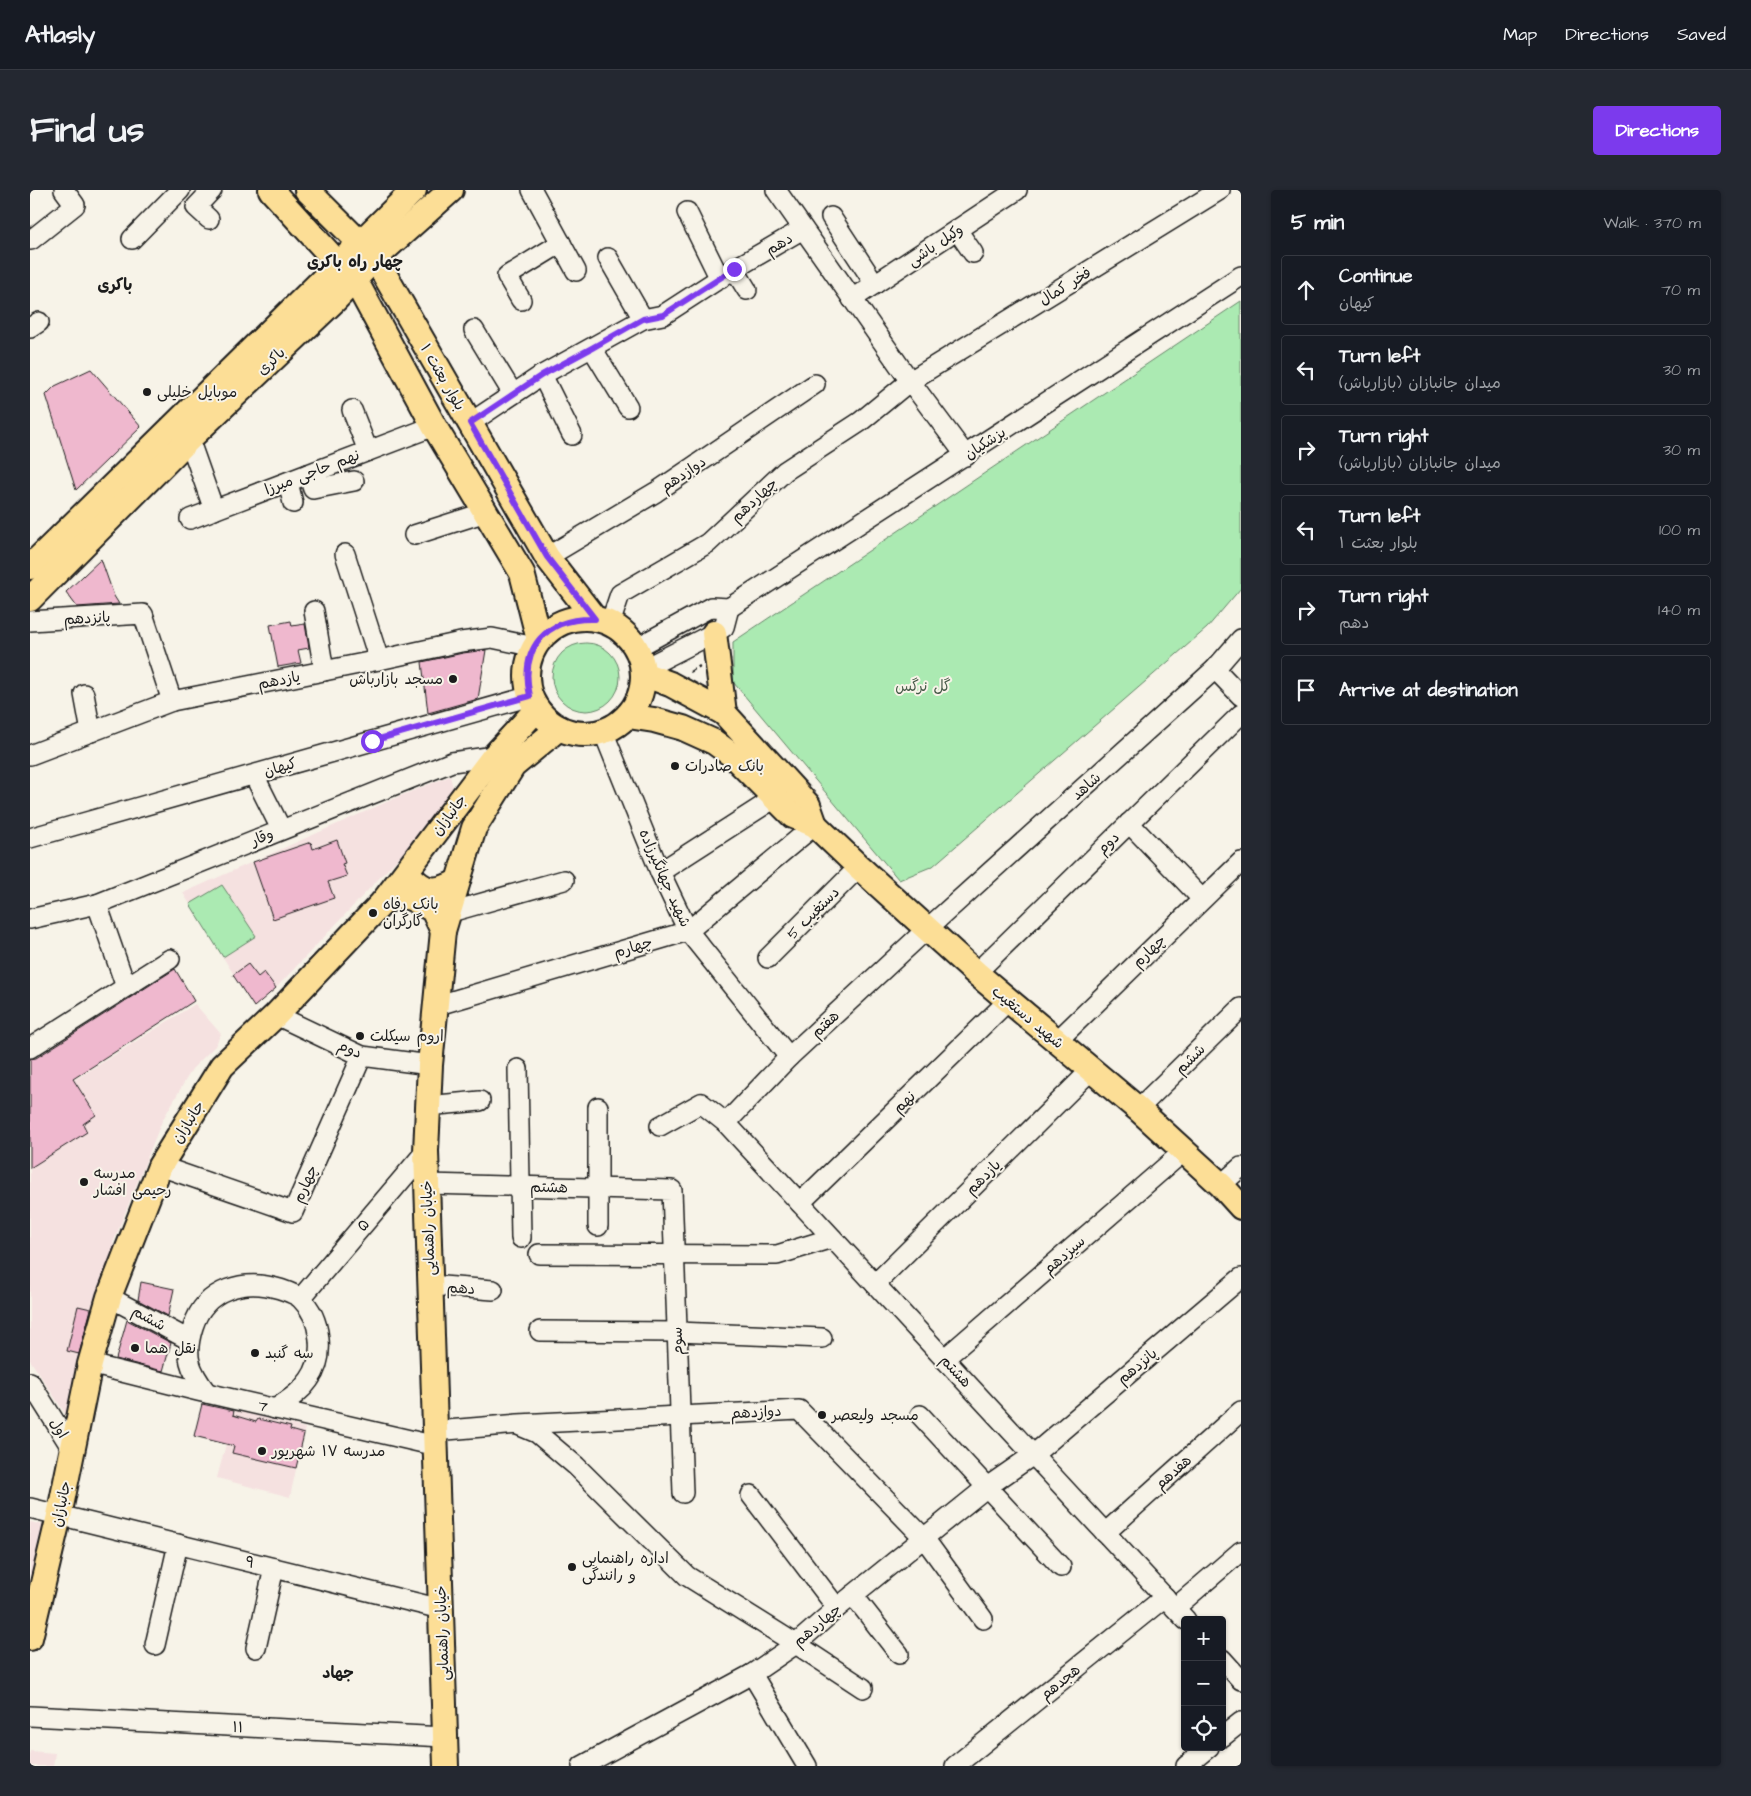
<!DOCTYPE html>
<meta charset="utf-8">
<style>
body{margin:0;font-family:"Architects Daughter","Playpen Sans Arabic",sans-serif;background:#242831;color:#f1f3f6}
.controls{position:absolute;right:15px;bottom:15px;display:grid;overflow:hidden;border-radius:5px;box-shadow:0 1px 4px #0004}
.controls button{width:45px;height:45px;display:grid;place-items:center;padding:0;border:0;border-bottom:1px solid #363941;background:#171b24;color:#f1f3f6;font:25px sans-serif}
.stop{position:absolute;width:15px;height:15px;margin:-11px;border:4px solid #7c3aed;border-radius:50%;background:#fff}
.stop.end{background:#7c3aed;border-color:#fff;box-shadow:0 1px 5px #0008}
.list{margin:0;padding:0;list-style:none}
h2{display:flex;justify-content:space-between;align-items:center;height:65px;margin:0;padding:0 20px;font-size:21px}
h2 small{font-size:16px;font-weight:400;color:#9ea1a6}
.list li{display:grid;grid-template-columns:32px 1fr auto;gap:15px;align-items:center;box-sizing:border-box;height:70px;margin:0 10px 10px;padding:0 10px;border:1px solid #363941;border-radius:5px}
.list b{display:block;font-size:19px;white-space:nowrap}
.list p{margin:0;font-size:16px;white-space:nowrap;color:#9ea1a6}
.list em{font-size:16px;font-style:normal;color:#9ea1a6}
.icon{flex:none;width:28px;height:28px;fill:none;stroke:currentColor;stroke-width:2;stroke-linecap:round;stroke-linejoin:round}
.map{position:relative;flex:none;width:1211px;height:1576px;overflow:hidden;border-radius:5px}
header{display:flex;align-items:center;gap:30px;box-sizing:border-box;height:70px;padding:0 25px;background:#171b24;border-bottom:1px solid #363941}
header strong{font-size:24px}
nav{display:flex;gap:28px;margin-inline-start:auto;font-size:18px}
.intro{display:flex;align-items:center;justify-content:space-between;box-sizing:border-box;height:120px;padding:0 30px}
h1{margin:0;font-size:35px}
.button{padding:12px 22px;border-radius:5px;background:#7c3aed;color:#fff;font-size:18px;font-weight:700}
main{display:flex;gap:30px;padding:0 30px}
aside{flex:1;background:#171b24;border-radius:5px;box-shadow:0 1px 4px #0004}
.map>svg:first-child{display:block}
.built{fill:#f5e1e0}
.green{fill:#abeab2;stroke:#648367}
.building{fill:#efb8ce;stroke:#1c1c1c}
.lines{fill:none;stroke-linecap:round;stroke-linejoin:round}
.minor-casing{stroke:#1c1c1c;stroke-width:22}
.major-casing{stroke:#1c1c1c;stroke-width:28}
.path{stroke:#1c1c1c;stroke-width:2.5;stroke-dasharray:5 4;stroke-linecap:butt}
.minor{stroke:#f7f3e8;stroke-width:19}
.major{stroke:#fcde96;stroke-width:24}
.route{stroke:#7c3aed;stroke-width:6}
.poi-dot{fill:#1c1c1c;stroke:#f7f3e8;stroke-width:2}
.labels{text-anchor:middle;stroke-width:4;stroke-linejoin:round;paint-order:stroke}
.street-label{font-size:15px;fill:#1c1c1c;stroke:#f7f3e8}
.poi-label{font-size:15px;fill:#1c1c1c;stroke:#f7f3e8;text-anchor:start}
.park-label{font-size:15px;fill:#475a49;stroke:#f7f3e8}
.neighbourhood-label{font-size:16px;font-weight:bold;fill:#1c1c1c;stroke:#f7f3e8}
</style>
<header>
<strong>Atlasly</strong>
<nav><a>Map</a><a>Directions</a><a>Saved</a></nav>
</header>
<div class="intro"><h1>Find us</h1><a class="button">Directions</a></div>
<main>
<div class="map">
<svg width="1211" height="1576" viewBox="0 0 1211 1576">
<rect width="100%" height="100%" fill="#f7f3e8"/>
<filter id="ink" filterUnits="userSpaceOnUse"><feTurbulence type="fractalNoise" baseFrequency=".02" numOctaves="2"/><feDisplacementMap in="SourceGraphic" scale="10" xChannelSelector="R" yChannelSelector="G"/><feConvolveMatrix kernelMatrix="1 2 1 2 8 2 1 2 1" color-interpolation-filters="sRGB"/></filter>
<g filter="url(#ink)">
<g class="built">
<path d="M420,586L425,606L402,632L246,798L224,817L153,703L370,606Z"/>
<path d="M165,814L191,844L185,856L162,879L132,931L83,1053L87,1061L38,1228L0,1170V918Z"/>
<path d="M205,1220L275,1238L260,1307L187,1288Z"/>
<path d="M0,1332L13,1335L0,1394Z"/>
<path d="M0,1561L25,1563L23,1576H0Z"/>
</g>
<g class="green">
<path d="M1211,111V398L1177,438L903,676L869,690L703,492V452Z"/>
<circle cx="556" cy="487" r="34"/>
<path d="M192,695L226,746L193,767L160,714Z"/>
</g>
<g class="building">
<path d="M61,179L111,237L46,300L16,205L25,196Z"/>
<path d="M71,369L84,406L89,414L47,417L36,402Z"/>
<path d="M261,431L262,436L275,434L279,458L268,460L271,473L248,477L240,435Z"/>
<path d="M456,460L448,509L398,523L392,472L433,463Z"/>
<path d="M307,650L315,673L312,674L317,686L298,692L304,708L243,729L223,672L281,652L283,659Z"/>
<path d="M218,774L228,787L234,782L246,798L224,817L203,785Z"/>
<path d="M145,779L164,811L43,889L66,925L53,934L57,942L0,978V869L6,868Z"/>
<path d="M111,1092L144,1099L138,1126L108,1110Z"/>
<path d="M48,1116L61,1119L49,1164L37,1161Z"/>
<path d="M97,1130L141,1153L133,1181L86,1169Z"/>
<path d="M172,1214L204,1221L203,1225L226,1232L228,1229L261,1237L260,1240L274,1244L266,1278L202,1263L204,1256L164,1246Z"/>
</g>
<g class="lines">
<g class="minor-casing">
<g id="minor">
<path d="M502,0L546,81"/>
<path d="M746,0L880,191L936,266"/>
<path d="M657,22L690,89"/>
<path d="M801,27L845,94"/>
<path d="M179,29L166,17L182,0"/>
<path d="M927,40L943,63"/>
<path d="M102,49L150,0"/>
<path d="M1,50L45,15L34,0"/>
<path d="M578,68L613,129"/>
<path d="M704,79L717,100"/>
<path d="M822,109L987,0"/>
<path d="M491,110L477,86L531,53"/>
<path d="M0,138L9,132"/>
<path d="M444,140L483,204"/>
<path d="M562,158L598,217"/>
<path d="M512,185L542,245"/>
<path d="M322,220L338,261"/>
<path d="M440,233L512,185L613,129L633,125L704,79L773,39"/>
<path d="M159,249L184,320"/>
<path d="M278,284L283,299L324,291"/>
<path d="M258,292L263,313"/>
<path d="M160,329L404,236"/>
<path d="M384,345L456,322"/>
<path d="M315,364L349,470"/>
<path d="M517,367L626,302L785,194"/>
<path d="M284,421L294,481"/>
<path d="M0,431L113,424L142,511"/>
<path d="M580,434L590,404L678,353L755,281L830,232L880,191L1190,0"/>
<path d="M606,458L681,417L699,418L1211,86"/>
<path d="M613,479L684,443L694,437L699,418"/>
<path d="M1185,479L1211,506"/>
<path d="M54,504L61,542"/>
<path d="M573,541L630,682L658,741L759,867"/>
<path d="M0,565L142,511L349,470L431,452L462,448L505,457"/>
<path d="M224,585L251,639"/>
<path d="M1099,633L1172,709"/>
<path d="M0,648L501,506"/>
<path d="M630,682L745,608"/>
<path d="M67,714L96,797"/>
<path d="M417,723L534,690"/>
<path d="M0,729L67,714L422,572L464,566"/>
<path d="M738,768L829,677"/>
<path d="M946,783L1211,524"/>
<path d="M405,816L658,741L785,635"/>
<path d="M246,825L332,866L400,875"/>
<path d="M1027,851L1211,672"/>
<path d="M0,858L140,769"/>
<path d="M488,879L491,1048"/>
<path d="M397,916L450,911"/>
<path d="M568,917V1036"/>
<path d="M1108,919L1211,818"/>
<path d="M696,933L759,867L897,739L1185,479L1211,449"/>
<path d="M630,936L671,913L696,933L1156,1430"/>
<path d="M130,976L263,1022L332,866"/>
<path d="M397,994L642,1000L653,1303"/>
<path d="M1191,995L1211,977"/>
<path d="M770,1013L978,811"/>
<path d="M509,1064L747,1065L802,1048"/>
<path d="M845,1094L1060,881"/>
<path d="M400,1095L463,1100"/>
<path d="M79,1107L159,1150"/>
<path d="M271,1108L396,961"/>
<path d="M510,1141L647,1142L792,1148"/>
<path d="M914,1169L1154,961"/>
<path id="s1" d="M60,1174L168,1201L406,1256"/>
<path d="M0,1192L42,1259"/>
<path d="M177,1203C159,1179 154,1166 163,1137C175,1098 215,1088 250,1099C256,1101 266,1104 271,1109C291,1128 296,1167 279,1190C270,1203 258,1210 245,1219"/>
<path d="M890,1225L1031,1377"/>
<path d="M488,1235L507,1243L546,1276L657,1386L766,1454L833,1498"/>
<path d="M405,1241L488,1234L769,1220L894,1348L953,1429"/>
<path d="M721,1305L807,1418"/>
<path d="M0,1318L411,1419"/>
<path d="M1075,1343L1211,1221"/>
<path d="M823,1405L869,1464"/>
<path d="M1145,1418L1211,1361"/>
<path d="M125,1455L148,1354"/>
<path d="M226,1458L244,1378"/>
<path d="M1192,1469L1211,1490"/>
<path d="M722,1484L777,1576"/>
<path d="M0,1526L415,1547"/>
<path d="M1192,1547L1211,1532"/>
<path d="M552,1576L722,1484L766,1454L807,1418L957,1297L1003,1265L1211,1088"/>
<path d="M925,1576L1135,1407"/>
<path d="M1156,1576L1179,1557"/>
</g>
</g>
<g class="major-casing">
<g id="major">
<path d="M241,0L324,91L331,101L404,236L492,383L509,450"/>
<path d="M277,0L345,68L517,367L565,429"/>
<path d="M0,377L384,0"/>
<path d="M0,409L159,249L306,109L345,68L421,0"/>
<circle cx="555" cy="486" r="58"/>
<path d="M684,443L694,523"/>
<path d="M613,484L640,494L694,523L778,615L785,635"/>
<path d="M598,526L624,530L653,538L684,552L702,565L763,626L785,635L829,677L946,783L1108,919L1191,995L1211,1017"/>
<path d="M379,680L380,686C396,703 406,703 427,692"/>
<path d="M353,712L368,706L381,708L403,720L413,741"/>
<path d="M0,1448L29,1326L60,1174L79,1107L130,976L192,876L246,825L353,712L464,566L507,519"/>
<path d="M416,1576L396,961L400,875L413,741L444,638L483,576L529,538"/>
</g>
</g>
<path class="path" d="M660,482L670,476"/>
<use href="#minor" class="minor"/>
<use href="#major" class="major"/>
</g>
</g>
<g class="lines" filter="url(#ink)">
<path class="route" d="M342,551L500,506C489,458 516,427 565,429L517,367L440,233L512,185L562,158L613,129L633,125L704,79"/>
</g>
<g class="poi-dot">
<circle cx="117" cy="202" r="5"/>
<circle cx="423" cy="489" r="5"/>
<circle cx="645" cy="576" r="5"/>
<circle cx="343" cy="723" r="5"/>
<circle cx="330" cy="846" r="5"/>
<circle cx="54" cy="992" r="5"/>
<circle cx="105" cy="1158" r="5"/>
<circle cx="225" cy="1163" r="5"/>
<circle cx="792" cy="1225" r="5"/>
<circle cx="232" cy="1261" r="5"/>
<circle cx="542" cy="1377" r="5"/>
</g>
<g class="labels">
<g class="street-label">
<text transform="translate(749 54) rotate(-31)" y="5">دهم</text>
<text transform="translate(905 55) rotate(-34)" y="5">وکیل باشی</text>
<text transform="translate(1035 96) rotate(-32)" y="5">فخر کمال</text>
<text transform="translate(241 171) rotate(-43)" y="5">باکری</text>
<text transform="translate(413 187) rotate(60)" y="5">بلوار بعثت ۱</text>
<text transform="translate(955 253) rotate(-33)" y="5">پزشکیان</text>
<text transform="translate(282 282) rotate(-21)" y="5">نهم حاجی میرزا</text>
<text transform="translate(653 284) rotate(-34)" y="5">دوازدهم</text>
<text transform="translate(724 310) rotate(-43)" y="5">چهاردهم</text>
<text transform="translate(57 428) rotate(-3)" y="5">پانزدهم</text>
<text transform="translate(249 490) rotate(-11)" y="5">یازدهم</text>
<text transform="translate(250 577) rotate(-16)" y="5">کیهان</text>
<text transform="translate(1056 596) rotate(-42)" y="5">شاهد</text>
<text transform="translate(419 625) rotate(-53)" y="5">جانبازان</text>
<text transform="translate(232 647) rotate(-22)" y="5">وقار</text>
<text transform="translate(1078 653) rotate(-44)" y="5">دوم</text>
<text transform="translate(635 688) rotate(66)" y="5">شهید جهانگیرزاده</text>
<text transform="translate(783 723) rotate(-45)" y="5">دستغیب 5</text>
<text transform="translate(603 757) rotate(-17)" y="5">چهارم</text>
<text transform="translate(1119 761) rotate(-44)" y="5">چهارم</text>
<text transform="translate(998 827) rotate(40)" y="5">شهید دستغیب</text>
<text transform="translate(795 834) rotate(-43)" y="5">هفتم</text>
<text transform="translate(320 859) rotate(23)" y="5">دوم</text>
<text transform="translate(1160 869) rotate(-45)" y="5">ششم</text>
<text transform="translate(874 912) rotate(-44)" y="5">نهم</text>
<text transform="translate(158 932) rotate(-58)" y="5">جانبازان</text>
<text transform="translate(953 987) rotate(-45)" y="5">یازدهم</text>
<text transform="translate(275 994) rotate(-66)" y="5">چهارم</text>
<text transform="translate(519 997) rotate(1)" y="5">هشتم</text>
<text transform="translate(333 1035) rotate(-50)" y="5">۵</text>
<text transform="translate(398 1038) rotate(-92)" y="5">خیابان راهنمایی</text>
<text transform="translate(1034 1065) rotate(-41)" y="5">سیزدهم</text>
<text transform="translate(431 1098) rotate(4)" y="5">دهم</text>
<text transform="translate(119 1128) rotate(29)" y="5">ششم</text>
<text transform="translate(647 1151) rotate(-92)" y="5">سوم</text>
<text transform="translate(1107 1176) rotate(-40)" y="5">پانزدهم</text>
<text transform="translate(926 1181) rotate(47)" y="5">هشتم</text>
<text dy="5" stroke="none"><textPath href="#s1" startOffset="178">7</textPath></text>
<text transform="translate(726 1222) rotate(-3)" y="5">دوازدهم</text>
<text transform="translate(29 1238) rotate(58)" y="5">اول</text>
<text transform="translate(1143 1282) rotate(-42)" y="5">هفدهم</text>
<text transform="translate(31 1314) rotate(-78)" y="5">جانبازان</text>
<text transform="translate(220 1372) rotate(14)" y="5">۹</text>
<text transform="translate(787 1435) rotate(-40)" y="5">چهاردهم</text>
<text transform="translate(412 1443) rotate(-92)" y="5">خیابان راهنمایی</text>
<text transform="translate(1030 1492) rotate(-39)" y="5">هجدهم</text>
<text transform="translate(208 1537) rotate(3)" y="5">۱۱</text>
</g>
<g class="poi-label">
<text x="127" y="207">موبایل خلیلی</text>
<text x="413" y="494" text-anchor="end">مسجد بازارباش</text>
<text x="655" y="581">بانک صادرات</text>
<text x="353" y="719">بانک رفاه<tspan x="353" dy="17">گارگران</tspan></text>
<text x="340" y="851">اروم سیکلت</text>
<text x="64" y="988">مدرسه<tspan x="64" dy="17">رحیمی افشار</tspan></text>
<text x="115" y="1163">نقل هما</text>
<text x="235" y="1168">سه گنبد</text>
<text x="802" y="1230">مسجد ولیعصر</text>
<text x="242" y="1266">مدرسه ۱۷ شهریور</text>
<text x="552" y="1373">اداره راهنمایی<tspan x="552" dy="17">و رانندگی</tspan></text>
</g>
<g class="park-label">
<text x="893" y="501">گل نرگس</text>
</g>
<g class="neighbourhood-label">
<text x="325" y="77">چهار راه باکری</text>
<text x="85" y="100">باکری</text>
<text x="308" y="1488">جهاد</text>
</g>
</g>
</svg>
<div class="controls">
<button>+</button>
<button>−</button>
<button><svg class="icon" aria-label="locate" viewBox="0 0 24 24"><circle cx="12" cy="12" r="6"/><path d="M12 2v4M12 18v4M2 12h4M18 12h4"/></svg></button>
</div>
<div class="stop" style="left:342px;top:551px"></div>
<div class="stop end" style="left:704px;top:79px"></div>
</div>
<aside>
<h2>5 min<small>Walk · 370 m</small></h2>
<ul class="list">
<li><svg class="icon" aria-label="ahead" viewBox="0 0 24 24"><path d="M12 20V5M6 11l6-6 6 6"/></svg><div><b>Continue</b><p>کیهان</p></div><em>70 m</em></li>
<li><svg class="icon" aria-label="left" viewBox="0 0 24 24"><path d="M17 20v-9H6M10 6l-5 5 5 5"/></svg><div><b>Turn left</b><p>میدان جانبازان (بازارباش)</p></div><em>30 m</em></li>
<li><svg class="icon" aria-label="right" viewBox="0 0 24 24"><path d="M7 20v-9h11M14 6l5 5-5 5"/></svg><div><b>Turn right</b><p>میدان جانبازان (بازارباش)</p></div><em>30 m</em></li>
<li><svg class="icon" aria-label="left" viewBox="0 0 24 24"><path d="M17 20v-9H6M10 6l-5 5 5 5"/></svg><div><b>Turn left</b><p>بلوار بعثت ۱</p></div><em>100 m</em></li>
<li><svg class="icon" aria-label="right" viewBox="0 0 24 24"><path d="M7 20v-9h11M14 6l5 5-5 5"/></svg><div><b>Turn right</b><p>دهم</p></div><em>140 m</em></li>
<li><svg class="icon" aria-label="arrive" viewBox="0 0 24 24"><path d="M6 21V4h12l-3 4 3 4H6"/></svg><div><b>Arrive at destination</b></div></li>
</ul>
</aside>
</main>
